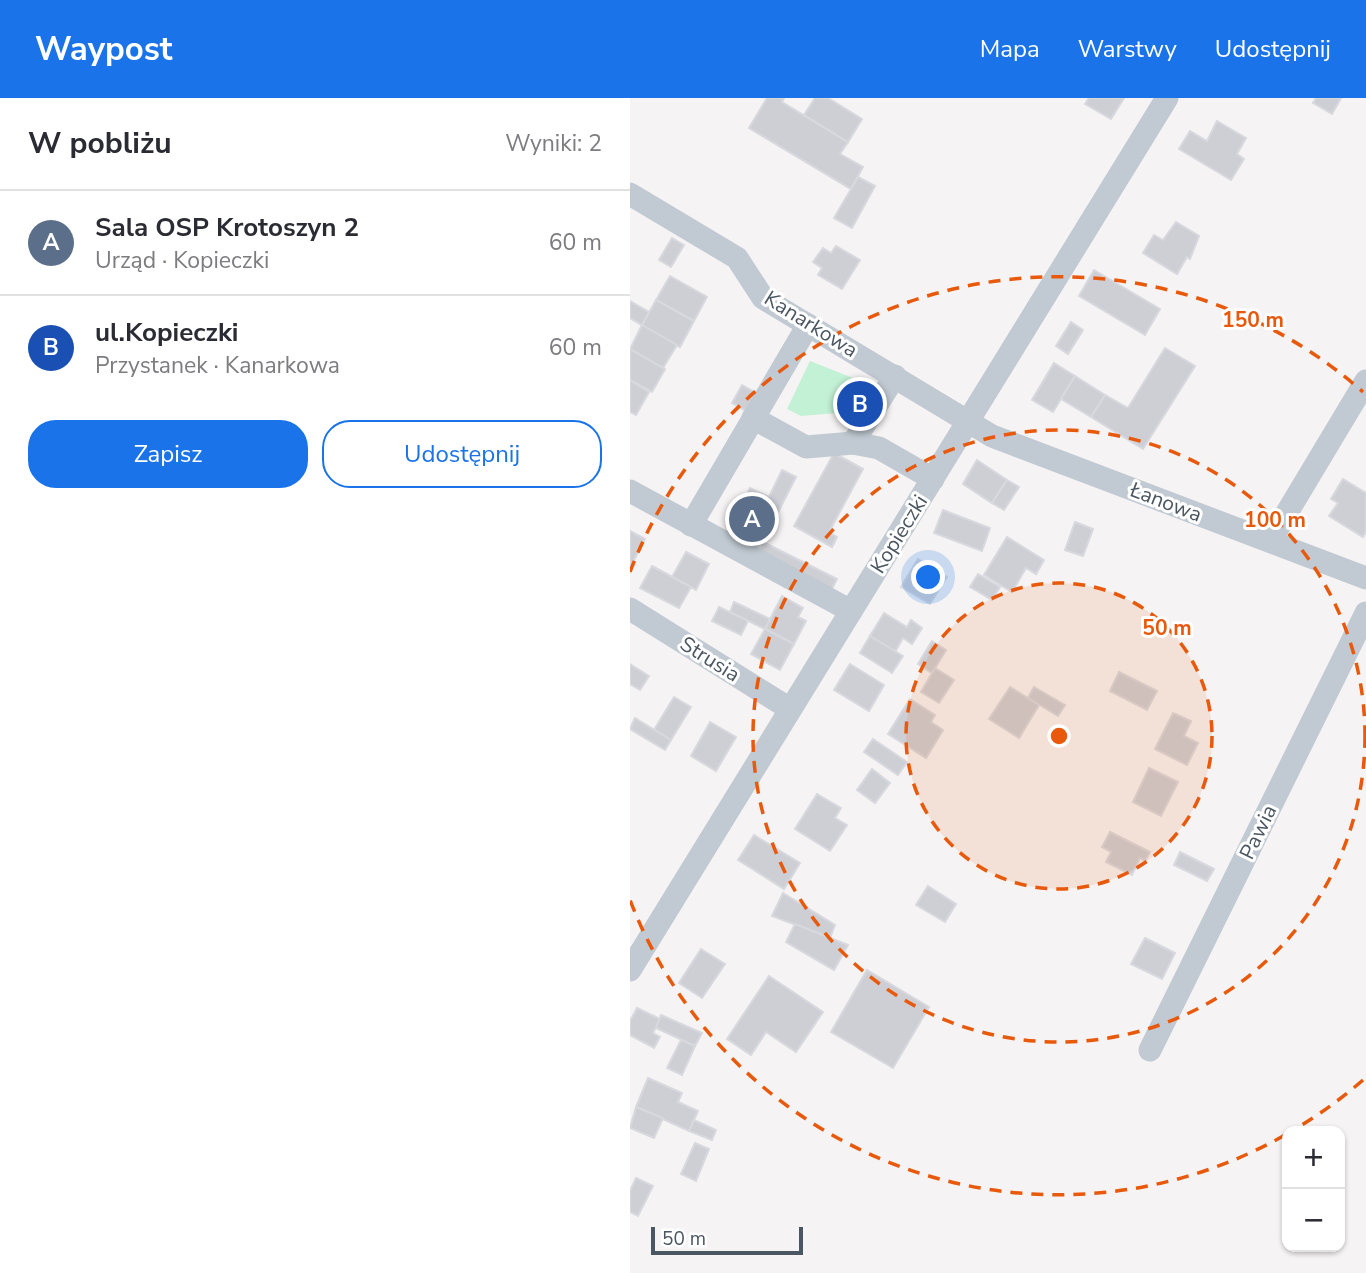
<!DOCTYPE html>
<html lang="pl">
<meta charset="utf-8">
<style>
body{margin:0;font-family:"Nunito Sans",sans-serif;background:#f2f2f3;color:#2b2b33}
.controls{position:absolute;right:21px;bottom:21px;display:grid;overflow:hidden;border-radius:14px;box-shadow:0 2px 5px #0004}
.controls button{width:63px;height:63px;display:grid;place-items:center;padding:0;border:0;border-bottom:2px solid #e1e1e2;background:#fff;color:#2b2b33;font:35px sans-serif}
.scale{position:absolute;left:21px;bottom:18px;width:152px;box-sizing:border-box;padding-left:7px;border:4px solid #4a5661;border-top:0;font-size:19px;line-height:24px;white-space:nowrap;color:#4a5661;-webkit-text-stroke:5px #fff;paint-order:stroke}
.you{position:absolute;left:299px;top:480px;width:24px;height:24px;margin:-18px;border:5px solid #fff;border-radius:50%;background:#1a73e8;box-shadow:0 0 0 10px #1a73e833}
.badge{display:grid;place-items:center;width:46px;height:46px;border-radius:50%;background:#1a73e8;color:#fff;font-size:23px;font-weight:700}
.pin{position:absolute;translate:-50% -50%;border:4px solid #fff;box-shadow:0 2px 7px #0006}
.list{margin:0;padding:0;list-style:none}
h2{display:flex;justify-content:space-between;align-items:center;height:91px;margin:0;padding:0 28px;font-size:30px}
h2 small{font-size:23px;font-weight:400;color:#7c7c81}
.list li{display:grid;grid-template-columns:46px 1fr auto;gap:21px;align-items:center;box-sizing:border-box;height:105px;padding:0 28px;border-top:2px solid #e1e1e2}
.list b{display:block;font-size:26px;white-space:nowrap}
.list p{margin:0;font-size:23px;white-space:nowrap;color:#7c7c81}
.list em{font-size:23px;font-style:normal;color:#7c7c81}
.actions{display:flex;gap:14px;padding:21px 28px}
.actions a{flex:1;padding:16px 0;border:2px solid #1a73e8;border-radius:28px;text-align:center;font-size:24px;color:#1a73e8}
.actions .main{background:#1a73e8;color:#fff}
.map{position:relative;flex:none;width:736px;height:1175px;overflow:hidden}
header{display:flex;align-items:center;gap:42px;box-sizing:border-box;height:98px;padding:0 35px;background:#1a73e8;color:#fff}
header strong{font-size:33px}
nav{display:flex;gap:38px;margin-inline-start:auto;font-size:24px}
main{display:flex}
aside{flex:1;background:#fff}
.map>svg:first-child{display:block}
.green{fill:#c3f1d5}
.building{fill:#cdcfd5;stroke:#d7d9de;stroke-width:2}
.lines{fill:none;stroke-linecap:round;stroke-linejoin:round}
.minor{stroke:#c1cad2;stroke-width:23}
.ring{fill:none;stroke:#e8590c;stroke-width:3.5;stroke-dasharray:12 9}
.labels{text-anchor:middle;stroke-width:6;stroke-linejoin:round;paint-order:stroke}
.street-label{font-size:21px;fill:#4a5661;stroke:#fff}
.centre{fill:#e8590c;stroke:#fff;stroke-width:3.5}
.ring-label{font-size:21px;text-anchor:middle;font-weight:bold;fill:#e8590c;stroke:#fff;stroke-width:6;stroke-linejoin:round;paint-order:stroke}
</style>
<header>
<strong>Waypost</strong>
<nav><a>Mapa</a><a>Warstwy</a><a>Udostępnij</a></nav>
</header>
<main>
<aside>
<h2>W pobliżu<small>Wyniki: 2</small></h2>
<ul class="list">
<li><span class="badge" style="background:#5c6f8a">A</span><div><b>Sala OSP Krotoszyn 2</b><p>Urząd · Kopieczki</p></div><em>60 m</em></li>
<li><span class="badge" style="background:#1a4fb4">B</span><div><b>ul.Kopieczki</b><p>Przystanek · Kanarkowa</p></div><em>60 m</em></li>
</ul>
<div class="actions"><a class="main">Zapisz</a><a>Udostępnij</a></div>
</aside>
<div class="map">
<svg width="736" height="1175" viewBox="0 0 736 1175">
<rect width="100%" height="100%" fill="#f5f3f3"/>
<path class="green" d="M180,263L223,280L207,315L171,318L157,311Z"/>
<g class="building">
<path d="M137,0H154L152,4L218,44L210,56L233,69L221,91L119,30Z"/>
<path d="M185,0H198L232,21L218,44L174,17Z"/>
<path d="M459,0H494L481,21L455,6Z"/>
<path d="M686,0H711L702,16L683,5Z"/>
<path d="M587,23L616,40L607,56L614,61L601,82L549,51L560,33L577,43Z"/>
<path d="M228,79L245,88L222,130L204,120Z"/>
<path d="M546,124L569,138L560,161L557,159L547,176L513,155L524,137L533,142Z"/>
<path d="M42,140L54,147L41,169L29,162Z"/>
<path d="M206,148L230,162L212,191L188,177L192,170L183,164L193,150L201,155Z"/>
<path d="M464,172L530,211L515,237L449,198Z"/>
<path d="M40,178L77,199L64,223L26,202Z"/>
<path d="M26,202L64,223L50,249L12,227Z"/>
<path d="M0,203L19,214L12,227L0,220Z"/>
<path d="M441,224L453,232L438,256L426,248Z"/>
<path d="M12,227L47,247L33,270L0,251Z"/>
<path d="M535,250L565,268L513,351L461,319L475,297L498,310Z"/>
<path d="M0,251L35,271L22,294L0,282Z"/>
<path d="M424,265L445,278L423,314L402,302Z"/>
<path d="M445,278L475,297L461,319L431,301Z"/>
<path d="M0,282L19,294L6,317L0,314Z"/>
<path d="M112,287L126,295L116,313L102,305Z"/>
<path d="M204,355L233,371L199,434L207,439L202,449L164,428Z"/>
<path d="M347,362L377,382L362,405L333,386Z"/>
<path d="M152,372L166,379L127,456L96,440L120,390L139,399Z"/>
<path d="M713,381L736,395V434L733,439L699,418L708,405L701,401Z"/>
<path d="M377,382L389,389L374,412L362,405Z"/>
<path d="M313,412L360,430L352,453L304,435Z"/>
<path d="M445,424L463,431L453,458L435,452Z"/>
<path d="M0,433L15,441L1,468H0Z"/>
<path d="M377,439L414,462L406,476L396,470L382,494L354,477Z"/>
<path d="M133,444L207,481L201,493L127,456Z"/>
<path d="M56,454L79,466L66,492L42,479Z"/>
<path d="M288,461L317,479L300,506L271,489Z"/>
<path d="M22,468L61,489L49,510L10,490Z"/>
<path d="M348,476L370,489L362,502L340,489Z"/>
<path d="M152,498L173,510L168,519L176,523L164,546L135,531Z"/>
<path d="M104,504L140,521L135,531L100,514Z"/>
<path d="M89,509L118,523L111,537L82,523Z"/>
<path d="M254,515L277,529L281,522L292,530L282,546L273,540L265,554L240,538Z"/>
<path d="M135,531L164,546L150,572L121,556Z"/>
<path d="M240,538L273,558L262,575L230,555Z"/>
<path d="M302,543L316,552L302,575L288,566Z"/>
<path d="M0,566L19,578L10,592L0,586Z"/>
<path d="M220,566L254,587L239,613L204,592Z"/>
<path d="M305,570L324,582L309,605L291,594Z"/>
<path d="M489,574L527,593L517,612L480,593Z"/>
<path d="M380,589L409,607L389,640L359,621Z"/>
<path d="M404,589L435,607L428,618L398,600Z"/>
<path d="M44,599L61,609L41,642L24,632Z"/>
<path d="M280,601L305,617L301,624L313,632L296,660L258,636Z"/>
<path d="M543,615L561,623L554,638L568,645L557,667L525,651Z"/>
<path d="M5,620L41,642L35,652L0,631Z"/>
<path d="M80,624L106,639L86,673L61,658Z"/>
<path d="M243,641L277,664L268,677L234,654Z"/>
<path d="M519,670L548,684L531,718L503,704Z"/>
<path d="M242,671L260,685L245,705L227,692Z"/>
<path d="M187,696L211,710L205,720L217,727L200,753L165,731Z"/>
<path d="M480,734L520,754L515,763L510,760L502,777L476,764L481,754L472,749Z"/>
<path d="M124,737L170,765L154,791L108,762Z"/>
<path d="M550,754L584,771L577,783L544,767Z"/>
<path d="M298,788L326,806L315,824L286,807Z"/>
<path d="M153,795L205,827L200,840L142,818Z"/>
<path d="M165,826L218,847L204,872L156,844Z"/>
<path d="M515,840L545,855L532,881L501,866Z"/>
<path d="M71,851L95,866L72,900L49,885Z"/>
<path d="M237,872L299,909L263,970L201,934Z"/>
<path d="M139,878L193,914L166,954L136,934L121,957L97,941Z"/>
<path d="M7,910L30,921L23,935L30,939L24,950L0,937V923Z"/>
<path d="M31,917L72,935L65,948L26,930Z"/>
<path d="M51,942L65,948L52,977L37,970Z"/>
<path d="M18,980L52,995L48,1004L68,1013L59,1033L6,1009Z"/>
<path d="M6,1009L33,1020L24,1040L0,1030Z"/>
<path d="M64,1022L86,1032L82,1042L59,1033Z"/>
<path d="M65,1045L79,1051L66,1083L51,1076Z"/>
<path d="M6,1080L23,1088L8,1118L0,1114V1093Z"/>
</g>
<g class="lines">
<g class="minor">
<path d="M0,96L107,160L133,200L362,338L736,480"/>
<path d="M123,320L176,349L223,345L249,350L303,381"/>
<path d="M223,345L265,278"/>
<path d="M0,393L221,513"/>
<path d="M61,427L178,227"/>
<path d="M640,443L736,283"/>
<path d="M0,511L160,611"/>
<path d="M0,872L537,0"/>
<path d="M520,952L736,515"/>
</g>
</g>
<circle cx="429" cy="638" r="153" fill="#e8590c" fill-opacity=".12"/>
<g class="ring">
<circle cx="429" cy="638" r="153"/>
<circle cx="429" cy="638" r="306"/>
<path d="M733 982A459 459 0 0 1 665 1031M655 1037A459 459 0 0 1 0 802M0 474A459 459 0 0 1 733 294"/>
</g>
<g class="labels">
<g class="street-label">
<text transform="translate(181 226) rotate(32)" y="7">Kanarkowa</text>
<text transform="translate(536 404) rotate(21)" y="7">Łanowa</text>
<text transform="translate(269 436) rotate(-58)" y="7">Kopieczki</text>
<text transform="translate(80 561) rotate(32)" y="7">Strusia</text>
<text transform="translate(628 734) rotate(-64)" y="7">Pawia</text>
</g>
</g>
<circle cx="429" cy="638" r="10" class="centre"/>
<g class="ring-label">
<text x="623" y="229">150 m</text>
<text x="645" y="429">100 m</text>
<text x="537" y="537">50 m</text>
</g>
</svg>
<div class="controls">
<button>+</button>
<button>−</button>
</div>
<div class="scale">50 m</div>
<div class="you"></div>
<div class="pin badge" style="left:122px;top:421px;background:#5c6f8a">A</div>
<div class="pin badge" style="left:230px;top:306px;background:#1a4fb4">B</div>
</div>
</main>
